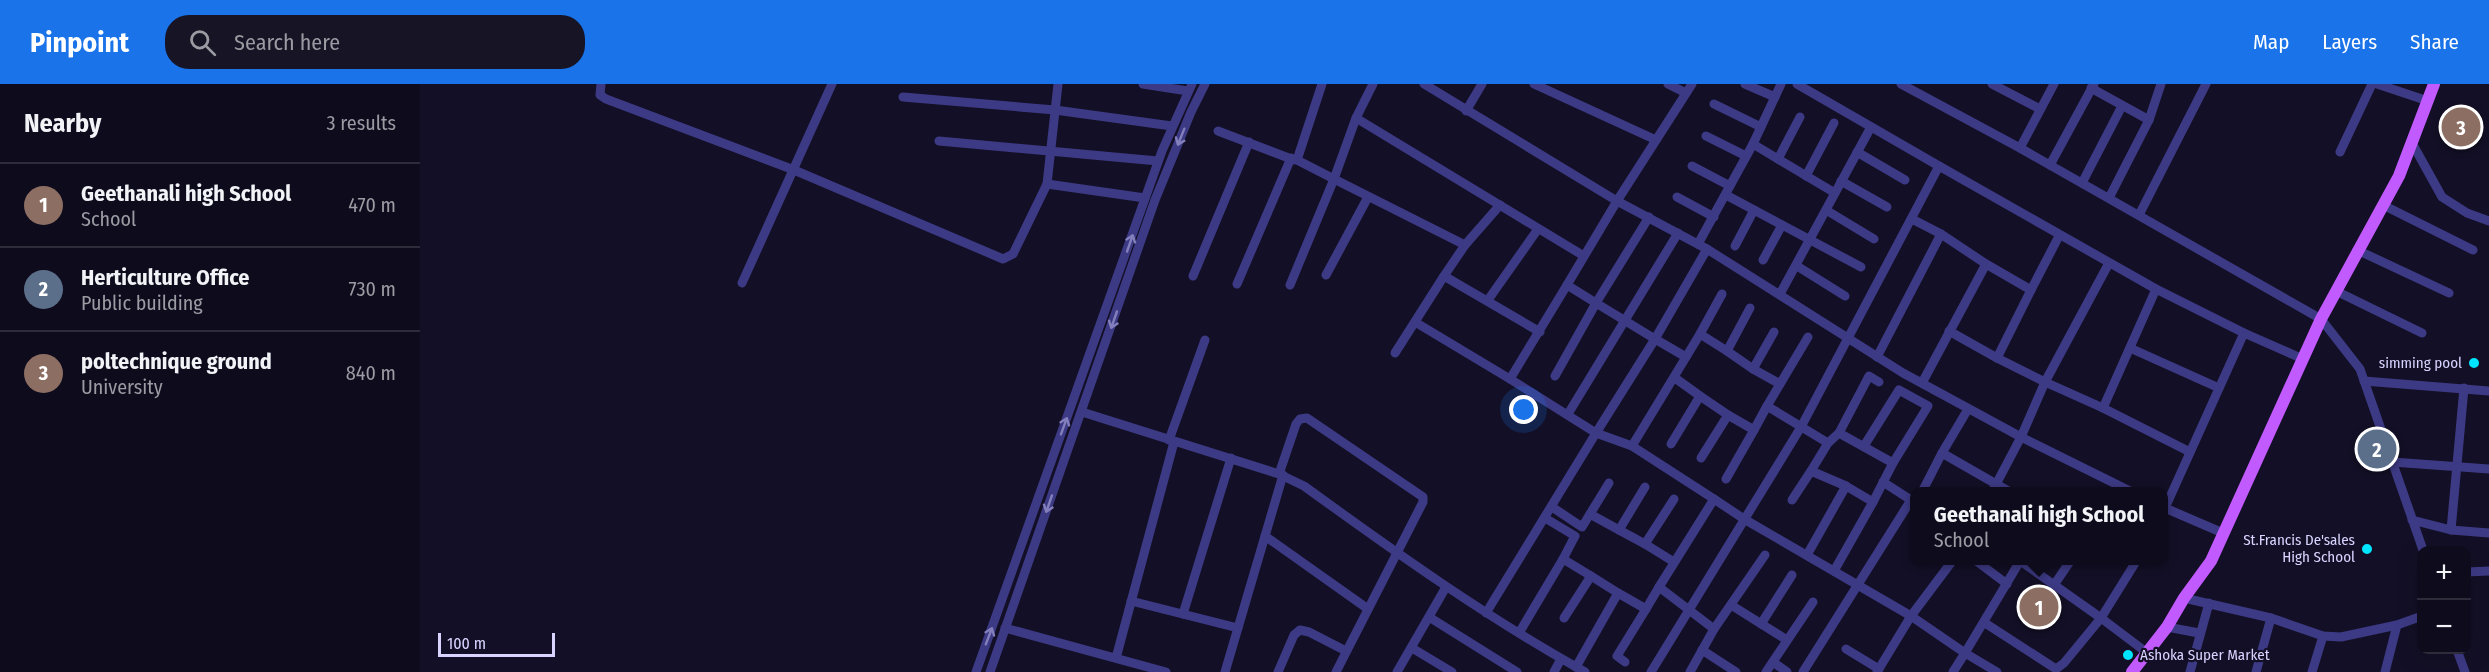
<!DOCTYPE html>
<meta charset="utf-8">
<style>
body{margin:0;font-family:"Fira Sans Condensed",sans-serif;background:#171425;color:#f1f3f6}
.controls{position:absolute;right:18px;bottom:18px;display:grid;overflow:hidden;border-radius:12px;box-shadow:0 6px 24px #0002}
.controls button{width:54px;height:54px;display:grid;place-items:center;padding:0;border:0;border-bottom:2px solid #2e2b3b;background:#0e0b1c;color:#f1f3f6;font:30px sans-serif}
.scale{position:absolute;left:18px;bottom:15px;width:117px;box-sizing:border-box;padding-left:6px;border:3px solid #d9d4ff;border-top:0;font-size:16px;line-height:21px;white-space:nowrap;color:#d9d4ff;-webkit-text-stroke:4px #130f26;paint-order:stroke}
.you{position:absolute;left:1104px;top:326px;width:21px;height:21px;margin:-15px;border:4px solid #fff;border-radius:50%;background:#1a73e8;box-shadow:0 0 0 9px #1a73e833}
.badge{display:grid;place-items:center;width:39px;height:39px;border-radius:50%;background:#1a73e8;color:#fff;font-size:20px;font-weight:700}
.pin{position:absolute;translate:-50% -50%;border:3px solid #fff;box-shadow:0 2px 6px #0006}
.popup{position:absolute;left:1490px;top:403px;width:258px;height:78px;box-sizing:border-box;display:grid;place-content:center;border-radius:12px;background:#0e0b1c;filter:drop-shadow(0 2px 4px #0005);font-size:20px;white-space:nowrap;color:#9b9ba3}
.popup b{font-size:22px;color:#f1f3f6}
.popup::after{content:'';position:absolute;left:50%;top:100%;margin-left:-12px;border:12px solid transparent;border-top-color:#0e0b1c}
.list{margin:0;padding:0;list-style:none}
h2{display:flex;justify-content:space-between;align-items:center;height:78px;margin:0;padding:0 24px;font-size:26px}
h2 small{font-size:20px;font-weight:400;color:#9b9ba3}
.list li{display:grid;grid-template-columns:39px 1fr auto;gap:18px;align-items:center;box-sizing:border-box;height:84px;padding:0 24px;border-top:2px solid #2e2b3b}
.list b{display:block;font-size:22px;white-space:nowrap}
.list p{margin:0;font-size:20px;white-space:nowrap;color:#9b9ba3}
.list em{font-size:20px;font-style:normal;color:#9b9ba3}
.icon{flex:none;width:33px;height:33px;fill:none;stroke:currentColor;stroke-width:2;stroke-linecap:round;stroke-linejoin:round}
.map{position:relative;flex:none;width:2069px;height:588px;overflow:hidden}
header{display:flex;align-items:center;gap:36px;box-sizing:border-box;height:84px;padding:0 30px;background:#1a73e8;color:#fff}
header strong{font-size:28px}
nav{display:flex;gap:33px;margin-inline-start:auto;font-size:21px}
.search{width:420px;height:54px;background:#171425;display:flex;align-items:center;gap:15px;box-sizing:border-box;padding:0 21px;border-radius:24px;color:#9b9ba3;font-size:22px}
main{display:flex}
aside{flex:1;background:#0e0b1c}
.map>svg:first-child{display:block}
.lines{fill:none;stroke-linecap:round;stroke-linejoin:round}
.minor{stroke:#3d3a85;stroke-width:9}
.major{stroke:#c25bff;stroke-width:12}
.oneway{stroke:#837fbc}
.poi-dot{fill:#00e5ff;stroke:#130f26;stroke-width:2}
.labels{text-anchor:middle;stroke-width:4.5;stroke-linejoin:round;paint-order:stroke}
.poi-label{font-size:15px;fill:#d9d4ff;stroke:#130f26;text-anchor:end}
</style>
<header>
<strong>Pinpoint</strong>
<div class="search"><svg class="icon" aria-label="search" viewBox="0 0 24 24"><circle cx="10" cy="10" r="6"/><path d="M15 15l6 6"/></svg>Search here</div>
<nav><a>Map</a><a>Layers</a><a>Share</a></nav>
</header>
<main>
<aside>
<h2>Nearby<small>3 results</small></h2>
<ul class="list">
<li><span class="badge" style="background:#8d6e63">1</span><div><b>Geethanali high School</b><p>School</p></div><em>470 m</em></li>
<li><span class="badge" style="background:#5c6f8a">2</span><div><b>Herticulture Office</b><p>Public building</p></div><em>730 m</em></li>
<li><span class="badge" style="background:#8d6e63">3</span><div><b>poltechnique ground</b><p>University</p></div><em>840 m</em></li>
</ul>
</aside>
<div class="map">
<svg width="2069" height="588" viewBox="0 0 2069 588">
<rect width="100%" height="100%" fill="#130f26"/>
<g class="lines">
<g class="minor">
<path d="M181,0L180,11L186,15L374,86L583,175L593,170L627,100L638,0"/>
<path d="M723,0L768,7"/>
<path d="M953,0L936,34L914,95L1045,161L1080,121"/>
<path d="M1004,0L1197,117L1287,165"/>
<path d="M1114,0L1236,56"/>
<path d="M1248,0L1266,9"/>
<path d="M1325,0L1355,13"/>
<path d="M1481,0L1600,64L1901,235L1940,285L2003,466"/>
<path d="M1572,0L1620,25"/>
<path d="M1957,0L2008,17"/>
<path d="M1671,4L1729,36"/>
<path d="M483,13L635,26L752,42"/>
<path d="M1294,20L1341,43"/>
<path d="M1046,27L1062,0"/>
<path d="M936,34L1164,172"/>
<path d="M798,47L874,76"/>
<path d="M1286,52L1326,72"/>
<path d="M519,57L738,77"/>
<path d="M1992,59L2022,113L2047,129L2069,137"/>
<path d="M1333,60L1415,109"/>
<path d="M1600,64L1634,0"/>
<path d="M1437,68L1485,96"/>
<path d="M1920,68L1952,0"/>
<path d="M1358,75L1380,33"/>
<path d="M1630,81L1674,0"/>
<path d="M1272,82L1310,102"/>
<path d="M1519,82L1736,205"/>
<path d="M1386,92L1414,39"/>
<path d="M1421,97L1467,123"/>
<path d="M1662,99L1702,22"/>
<path d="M627,100L725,114"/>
<path d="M1306,111L1441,183"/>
<path d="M1257,113L1294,133"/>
<path d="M1689,114L1729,36L1741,0"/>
<path d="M1963,121L2053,166"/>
<path d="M1406,126L1454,155"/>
<path d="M1719,131L1786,0"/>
<path d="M1229,133L1176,219L1235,255L1176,349L1212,362L1294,415"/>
<path d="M1521,150L1566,180"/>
<path d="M1278,160L1333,60L1361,0"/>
<path d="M1045,161L1024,192L1120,248"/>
<path d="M1315,162L1334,126"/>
<path d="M1937,166L2029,209"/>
<path d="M1343,176L1362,141"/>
<path d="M1377,182L1425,212"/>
<path d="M906,191L948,113"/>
<path d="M773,192L829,58"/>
<path d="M322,199L412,0"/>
<path d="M817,200L871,74"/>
<path d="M870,201L914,95L877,76L902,0"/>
<path d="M1147,201L1197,117L1272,0"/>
<path d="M1916,207L2002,249"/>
<path d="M1302,210L1280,250L1307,267"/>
<path d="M1360,210L1451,43"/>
<path d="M1068,216L1118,145"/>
<path d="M1330,224L1307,267L1333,285"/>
<path d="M995,238L1090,295"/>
<path d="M1529,247L1577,274L1611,206"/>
<path d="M1354,248L1333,285L1360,300"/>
<path d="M1710,264L1799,304"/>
<path d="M975,269L1024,192"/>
<path d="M1266,273L1235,255L1287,165L1483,289L1601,353L1712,408"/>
<path d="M1457,273L1521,150L1492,135"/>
<path d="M1577,274L1625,298L1689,179"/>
<path d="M1944,297L2069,307"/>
<path d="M1502,299L1566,180L1611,206L1639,152"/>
<path d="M1280,312L1308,331L1281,374"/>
<path d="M1347,322L1388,253"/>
<path d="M662,328L859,390L884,402C975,468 1066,533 1165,588"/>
<path d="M1148,330L1258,149"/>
<path d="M1334,346L1347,322L1408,359"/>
<path d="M1419,349L1473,379L1453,418L1426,402L1391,387L1408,359Z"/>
<path d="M1419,349L1449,292L1459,298"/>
<path d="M749,356L785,256"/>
<path d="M1251,360L1280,312L1255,294"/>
<path d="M1212,362L1280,250"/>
<path d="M1444,362L1479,306L1508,322L1473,379"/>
<path d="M1770,368L1683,324L1736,205L1824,249"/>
<path d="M1522,369L1590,408"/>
<path d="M1972,378L2069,385"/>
<path d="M859,390L876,340L880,335L887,334L1003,413V418L916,588"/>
<path d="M1306,395L1334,346L1308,331"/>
<path d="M1189,399L1170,430L1199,446"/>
<path d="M1502,408L1522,369L1548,325"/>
<path d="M1572,408L1601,353L1625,298L1683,324"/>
<path d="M1254,415L1225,460L1254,478"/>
<path d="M1372,416L1391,387"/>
<path d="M1132,423L1162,443L1170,430"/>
<path d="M1744,423L1745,424L1824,249L1883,275"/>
<path d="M1744,427L1745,424L1803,449"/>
<path d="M1125,434L1155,452L1143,475"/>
<path d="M1992,436L2031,446L2044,304"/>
<path d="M2031,446L2069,449"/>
<path d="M845,452L948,525"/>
<path d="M1225,460L1199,446L1225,403"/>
<path d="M1387,471L1426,402"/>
<path d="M1533,476L1491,532L1545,569L1600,477"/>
<path d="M1555,476L1587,500"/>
<path d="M1599,476L1681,534L1717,476"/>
<path d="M1414,487L1453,418"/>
<path d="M2046,488L2069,487"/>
<path d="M1634,501L1651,476"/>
<path d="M1239,503L1294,415L1324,435L1491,532L1457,588"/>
<path d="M1198,509L1226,525L1197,572L1205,578"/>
<path d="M1764,514L1851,534L1903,552L1921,553L1977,541L2002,532"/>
<path d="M711,517L818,544"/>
<path d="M1311,521L1367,556"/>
<path d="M1226,525L1239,503L1294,545"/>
<path d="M1066,529L1176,349L1090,295L1147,201L1176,219L1135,292"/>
<path d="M763,530L811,374"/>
<path d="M1009,533L1097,588"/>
<path d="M1565,539L1636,585L1644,579L1681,534L1726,568"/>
<path d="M1341,540L1372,491"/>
<path d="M1747,543L1779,549"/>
<path d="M585,544L746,588"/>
<path d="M1099,549L1143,475L1171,492L1144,534"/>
<path d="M992,564L1032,588"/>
<path d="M1426,565L1459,585"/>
<path d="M1282,566L1316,588"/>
<path d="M2037,566L2045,588"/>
<path d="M696,574L754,358"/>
<path d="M1353,578L1367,588"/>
<path d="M1156,583L1198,509L1171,492"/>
<path d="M556,588L742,67L772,0"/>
<path d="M570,588L735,116L771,28L785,0"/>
<path d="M805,588L863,391"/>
<path d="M858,588L874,551L880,546L889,548L926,567"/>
<path d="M977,588L1026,503"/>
<path d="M1134,588L1141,575"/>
<path d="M1231,588L1381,343L1519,82L1377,0"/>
<path d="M1270,588L1294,545L1345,471"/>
<path d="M1346,588L1393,518"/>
<path d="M1383,588L1491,416L1463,398"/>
<path d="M1533,588L1545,569L1577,588"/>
<path d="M1770,588L1789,519"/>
<path d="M1836,588L1851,534"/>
<path d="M1892,588L1903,552"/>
<path d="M1965,588L1977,541"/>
</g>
<path class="major" d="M1712,588L1747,543L1764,514L1791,477L1901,235L1979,92L2014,0"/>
</g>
<defs><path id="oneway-shaft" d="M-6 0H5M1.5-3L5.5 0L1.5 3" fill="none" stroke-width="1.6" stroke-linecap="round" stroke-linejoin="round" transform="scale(1.5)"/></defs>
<g class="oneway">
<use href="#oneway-shaft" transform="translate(761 53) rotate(112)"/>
<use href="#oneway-shaft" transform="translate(710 159) rotate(-71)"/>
<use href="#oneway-shaft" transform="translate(694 236) rotate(109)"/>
<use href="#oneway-shaft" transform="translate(644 342) rotate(-70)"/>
<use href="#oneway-shaft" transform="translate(629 420) rotate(109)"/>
<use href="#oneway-shaft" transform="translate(569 552) rotate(-69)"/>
</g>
<g class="poi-dot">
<circle cx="2054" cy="279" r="6"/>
<circle cx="1947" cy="465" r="6"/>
<circle cx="1708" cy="571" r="6"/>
</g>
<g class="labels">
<g class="poi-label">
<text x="2042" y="284">simming pool</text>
<text x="1935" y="461">St.Francis De'sales<tspan x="1935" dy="17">High School</tspan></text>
<text x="1720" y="576" text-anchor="start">Ashoka Super Market</text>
</g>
</g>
</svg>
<div class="controls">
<button>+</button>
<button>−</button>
</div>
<div class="scale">100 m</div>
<div class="you"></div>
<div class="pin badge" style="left:1619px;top:523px;background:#8d6e63">1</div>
<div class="popup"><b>Geethanali high School</b>School</div>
<div class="pin badge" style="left:1957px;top:365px;background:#5c6f8a">2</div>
<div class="pin badge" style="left:2041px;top:43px;background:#8d6e63">3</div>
</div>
</main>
